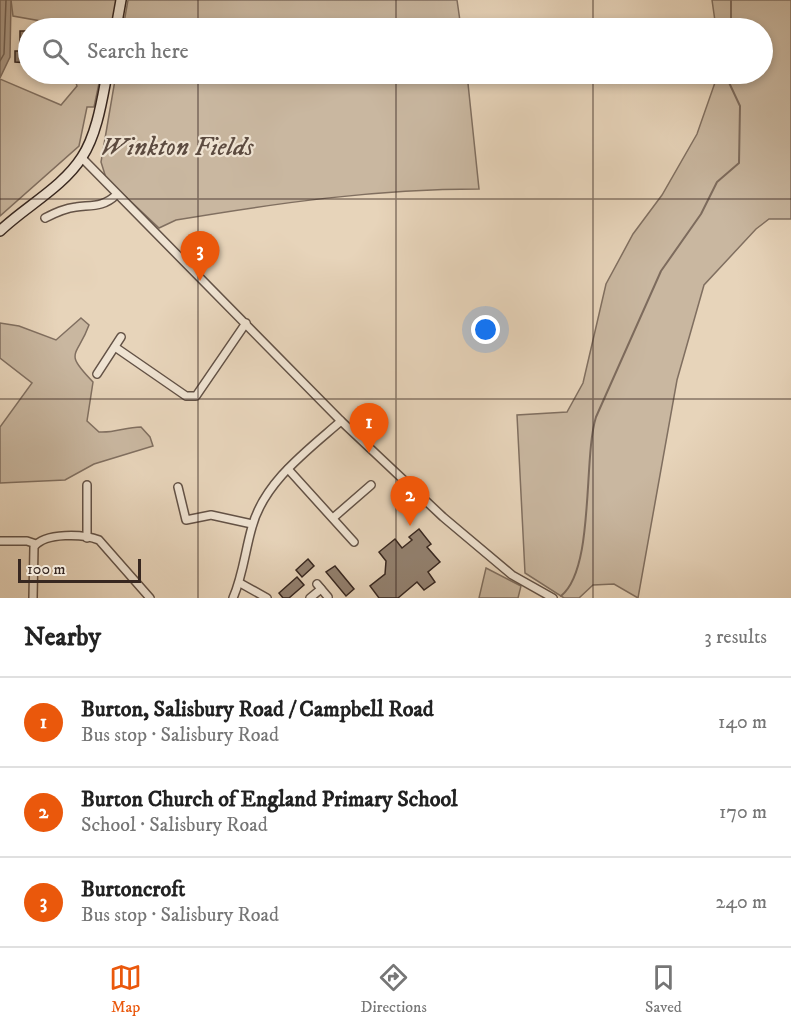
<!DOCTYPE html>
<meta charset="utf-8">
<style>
body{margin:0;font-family:"IM FELL DW Pica",serif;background:#f6f6f6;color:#222}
.scale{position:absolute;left:18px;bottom:15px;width:123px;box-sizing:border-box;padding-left:6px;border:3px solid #372720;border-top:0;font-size:16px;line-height:21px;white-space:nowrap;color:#372720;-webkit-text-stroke:4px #efe3d2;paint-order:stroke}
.you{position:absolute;left:486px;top:330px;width:21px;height:21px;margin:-15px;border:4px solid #fff;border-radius:50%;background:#1a73e8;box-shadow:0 0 0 9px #1a73e833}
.badge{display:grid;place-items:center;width:39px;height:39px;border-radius:50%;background:#ea580c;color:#fff;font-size:20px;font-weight:700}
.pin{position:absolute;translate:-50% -50px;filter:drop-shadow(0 2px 3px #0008)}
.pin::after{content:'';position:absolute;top:32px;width:21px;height:18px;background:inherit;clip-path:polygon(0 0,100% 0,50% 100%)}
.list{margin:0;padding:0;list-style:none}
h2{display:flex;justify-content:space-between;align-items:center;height:78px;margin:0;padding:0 24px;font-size:26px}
h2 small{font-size:20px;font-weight:400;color:#767676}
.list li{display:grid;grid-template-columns:39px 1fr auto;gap:18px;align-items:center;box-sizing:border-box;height:90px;padding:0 24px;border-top:2px solid #e0e0e0}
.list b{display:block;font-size:22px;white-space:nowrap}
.list p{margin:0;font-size:20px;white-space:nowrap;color:#767676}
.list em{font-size:20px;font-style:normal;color:#767676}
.icon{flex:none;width:33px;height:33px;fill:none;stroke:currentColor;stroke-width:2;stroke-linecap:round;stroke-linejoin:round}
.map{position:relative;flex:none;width:791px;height:598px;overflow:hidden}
.search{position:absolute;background:#fff;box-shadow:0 3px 9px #0003;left:18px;right:18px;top:18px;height:66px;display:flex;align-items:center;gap:15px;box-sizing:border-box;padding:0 21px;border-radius:33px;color:#767676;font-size:22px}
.sheet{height:348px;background:#fff}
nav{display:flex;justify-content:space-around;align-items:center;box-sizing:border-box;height:84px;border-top:2px solid #e0e0e0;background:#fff;font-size:16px;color:#767676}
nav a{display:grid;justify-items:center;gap:3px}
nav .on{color:#ea580c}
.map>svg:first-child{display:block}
.green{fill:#c9b7a0;stroke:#806f60;stroke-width:1.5}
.water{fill:#ab9986;stroke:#7d6b5d;stroke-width:1.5}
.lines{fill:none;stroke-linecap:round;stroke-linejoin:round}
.shore{stroke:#716053;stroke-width:1.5}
.stream{stroke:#7d6b5d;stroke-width:2}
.building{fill:#938170;stroke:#372720;stroke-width:1.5}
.street-casing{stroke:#635246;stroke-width:10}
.secondary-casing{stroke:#372720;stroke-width:12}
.street{stroke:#efe3d2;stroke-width:7}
.secondary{stroke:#efe3d2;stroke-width:9}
.grid{fill:none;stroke:#372720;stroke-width:1.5;stroke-opacity:0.55}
.labels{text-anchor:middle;stroke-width:4.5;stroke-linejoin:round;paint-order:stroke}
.park-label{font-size:26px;font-style:italic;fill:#5c4b40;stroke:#efe3d2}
</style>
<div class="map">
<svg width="791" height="598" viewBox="0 0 791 598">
<rect width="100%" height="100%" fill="#e7d4ba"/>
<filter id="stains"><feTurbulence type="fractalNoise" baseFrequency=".00333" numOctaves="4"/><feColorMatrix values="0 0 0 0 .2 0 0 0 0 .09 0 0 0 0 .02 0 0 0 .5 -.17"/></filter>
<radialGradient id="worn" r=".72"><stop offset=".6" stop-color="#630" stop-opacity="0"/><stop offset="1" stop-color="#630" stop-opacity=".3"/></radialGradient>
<g class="green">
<path d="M11,0H117L111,28H52V23L13,16Z"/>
<path d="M128,0H457L461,28H123Z"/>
<path d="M712,0H791V219H769L756,229L704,285L677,380L638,598L614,584L593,585L579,598H564L525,573L517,415L567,412L583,383L606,284L633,234L662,195L697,134L718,74H762V28H716Z"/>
<path d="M73,74H101L94,107H87L79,146L0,216V79L61,105L77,86Z"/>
<path d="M116,74H467L479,189C375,189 278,203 176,220L159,228L106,178L101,162Z"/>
<path d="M81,318L89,325C77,358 63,351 93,382L87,421L99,432C116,433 125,427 141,427L150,437L153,446L94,464L65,480L0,483V427L32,383L0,358V323L19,326L56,340Z"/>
<path d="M486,568L521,586L518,598H479Z"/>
</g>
<path class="water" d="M0,0H11L10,57L0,78Z"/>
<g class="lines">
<path class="shore" d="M0,61L4,54L6,0"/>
<g class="stream">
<path d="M731,0V28"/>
<path d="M561,596C595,569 583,458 596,417L661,271L701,214L717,182L739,163L740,106L725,74"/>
</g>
</g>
<g class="building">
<path d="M20,31H28V63L15,62V51H20Z"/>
<path d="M419,529L431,544L427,547L440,562L428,572L435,582L424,590L417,582L398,598H379L370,586L385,574L386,561L379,552L395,539L402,548L412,540L409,537Z"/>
<path d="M308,559L314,566L302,577L296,570Z"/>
<path d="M335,566L354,589L346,596L326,572Z"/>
<path d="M297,577L304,585L289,598H283L279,593Z"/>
</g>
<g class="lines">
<g class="street-casing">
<g id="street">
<path d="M82,158L341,421L443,517L512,575L553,598"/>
<path d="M45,218C55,213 65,208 76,207C92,205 104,207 116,195"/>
<path d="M115,347L186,396H196L246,323"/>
<path d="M97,374L121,337"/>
<path d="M288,469L354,542"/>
<path d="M87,485V538"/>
<path d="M178,487L186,520L211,515L252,524"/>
<path d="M333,518L371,485"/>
<path d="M0,541H27L36,544"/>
<path d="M240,583L267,598"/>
<path d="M317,584L328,597"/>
<path d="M33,598L34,547C45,532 84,534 99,540L150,598"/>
<path d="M233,598C243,575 245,551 252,527C264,482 308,450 341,421"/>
<path d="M310,598L321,589"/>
</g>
</g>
<g class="secondary-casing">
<g id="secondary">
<path d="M116,28L121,0"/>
<path d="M0,231C26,206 62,188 82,157C97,134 102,100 107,74"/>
</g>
</g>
<use href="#street" class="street"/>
<use href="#secondary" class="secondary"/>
</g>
<path class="grid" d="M198,0V28M396,0V28M593,0V28M198,74V598M396,74V598M593,74V598M0,199H791M0,399H791"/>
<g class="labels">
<g class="park-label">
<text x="177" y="155">Winkton Fields</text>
</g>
</g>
<rect width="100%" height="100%" filter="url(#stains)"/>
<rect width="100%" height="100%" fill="url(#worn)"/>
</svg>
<div class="scale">100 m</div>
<div class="you"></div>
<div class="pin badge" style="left:369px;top:453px">1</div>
<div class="pin badge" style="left:410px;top:526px">2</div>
<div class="pin badge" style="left:200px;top:281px">3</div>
<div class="search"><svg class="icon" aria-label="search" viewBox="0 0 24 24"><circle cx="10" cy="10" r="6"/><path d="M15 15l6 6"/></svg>Search here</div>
</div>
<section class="sheet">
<h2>Nearby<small>3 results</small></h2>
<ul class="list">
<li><span class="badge">1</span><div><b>Burton, Salisbury Road / Campbell Road</b><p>Bus stop · Salisbury Road</p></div><em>140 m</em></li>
<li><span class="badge">2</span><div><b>Burton Church of England Primary School</b><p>School · Salisbury Road</p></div><em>170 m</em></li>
<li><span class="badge">3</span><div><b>Burtoncroft</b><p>Bus stop · Salisbury Road</p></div><em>240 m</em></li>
</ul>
</section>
<nav>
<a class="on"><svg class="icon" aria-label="map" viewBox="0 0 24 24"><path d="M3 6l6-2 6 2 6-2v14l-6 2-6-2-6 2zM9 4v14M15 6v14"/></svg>Map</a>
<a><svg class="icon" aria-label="directions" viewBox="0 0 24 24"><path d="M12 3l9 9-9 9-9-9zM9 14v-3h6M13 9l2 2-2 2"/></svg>Directions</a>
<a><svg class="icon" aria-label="saved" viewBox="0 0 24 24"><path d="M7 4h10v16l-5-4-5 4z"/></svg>Saved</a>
</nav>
